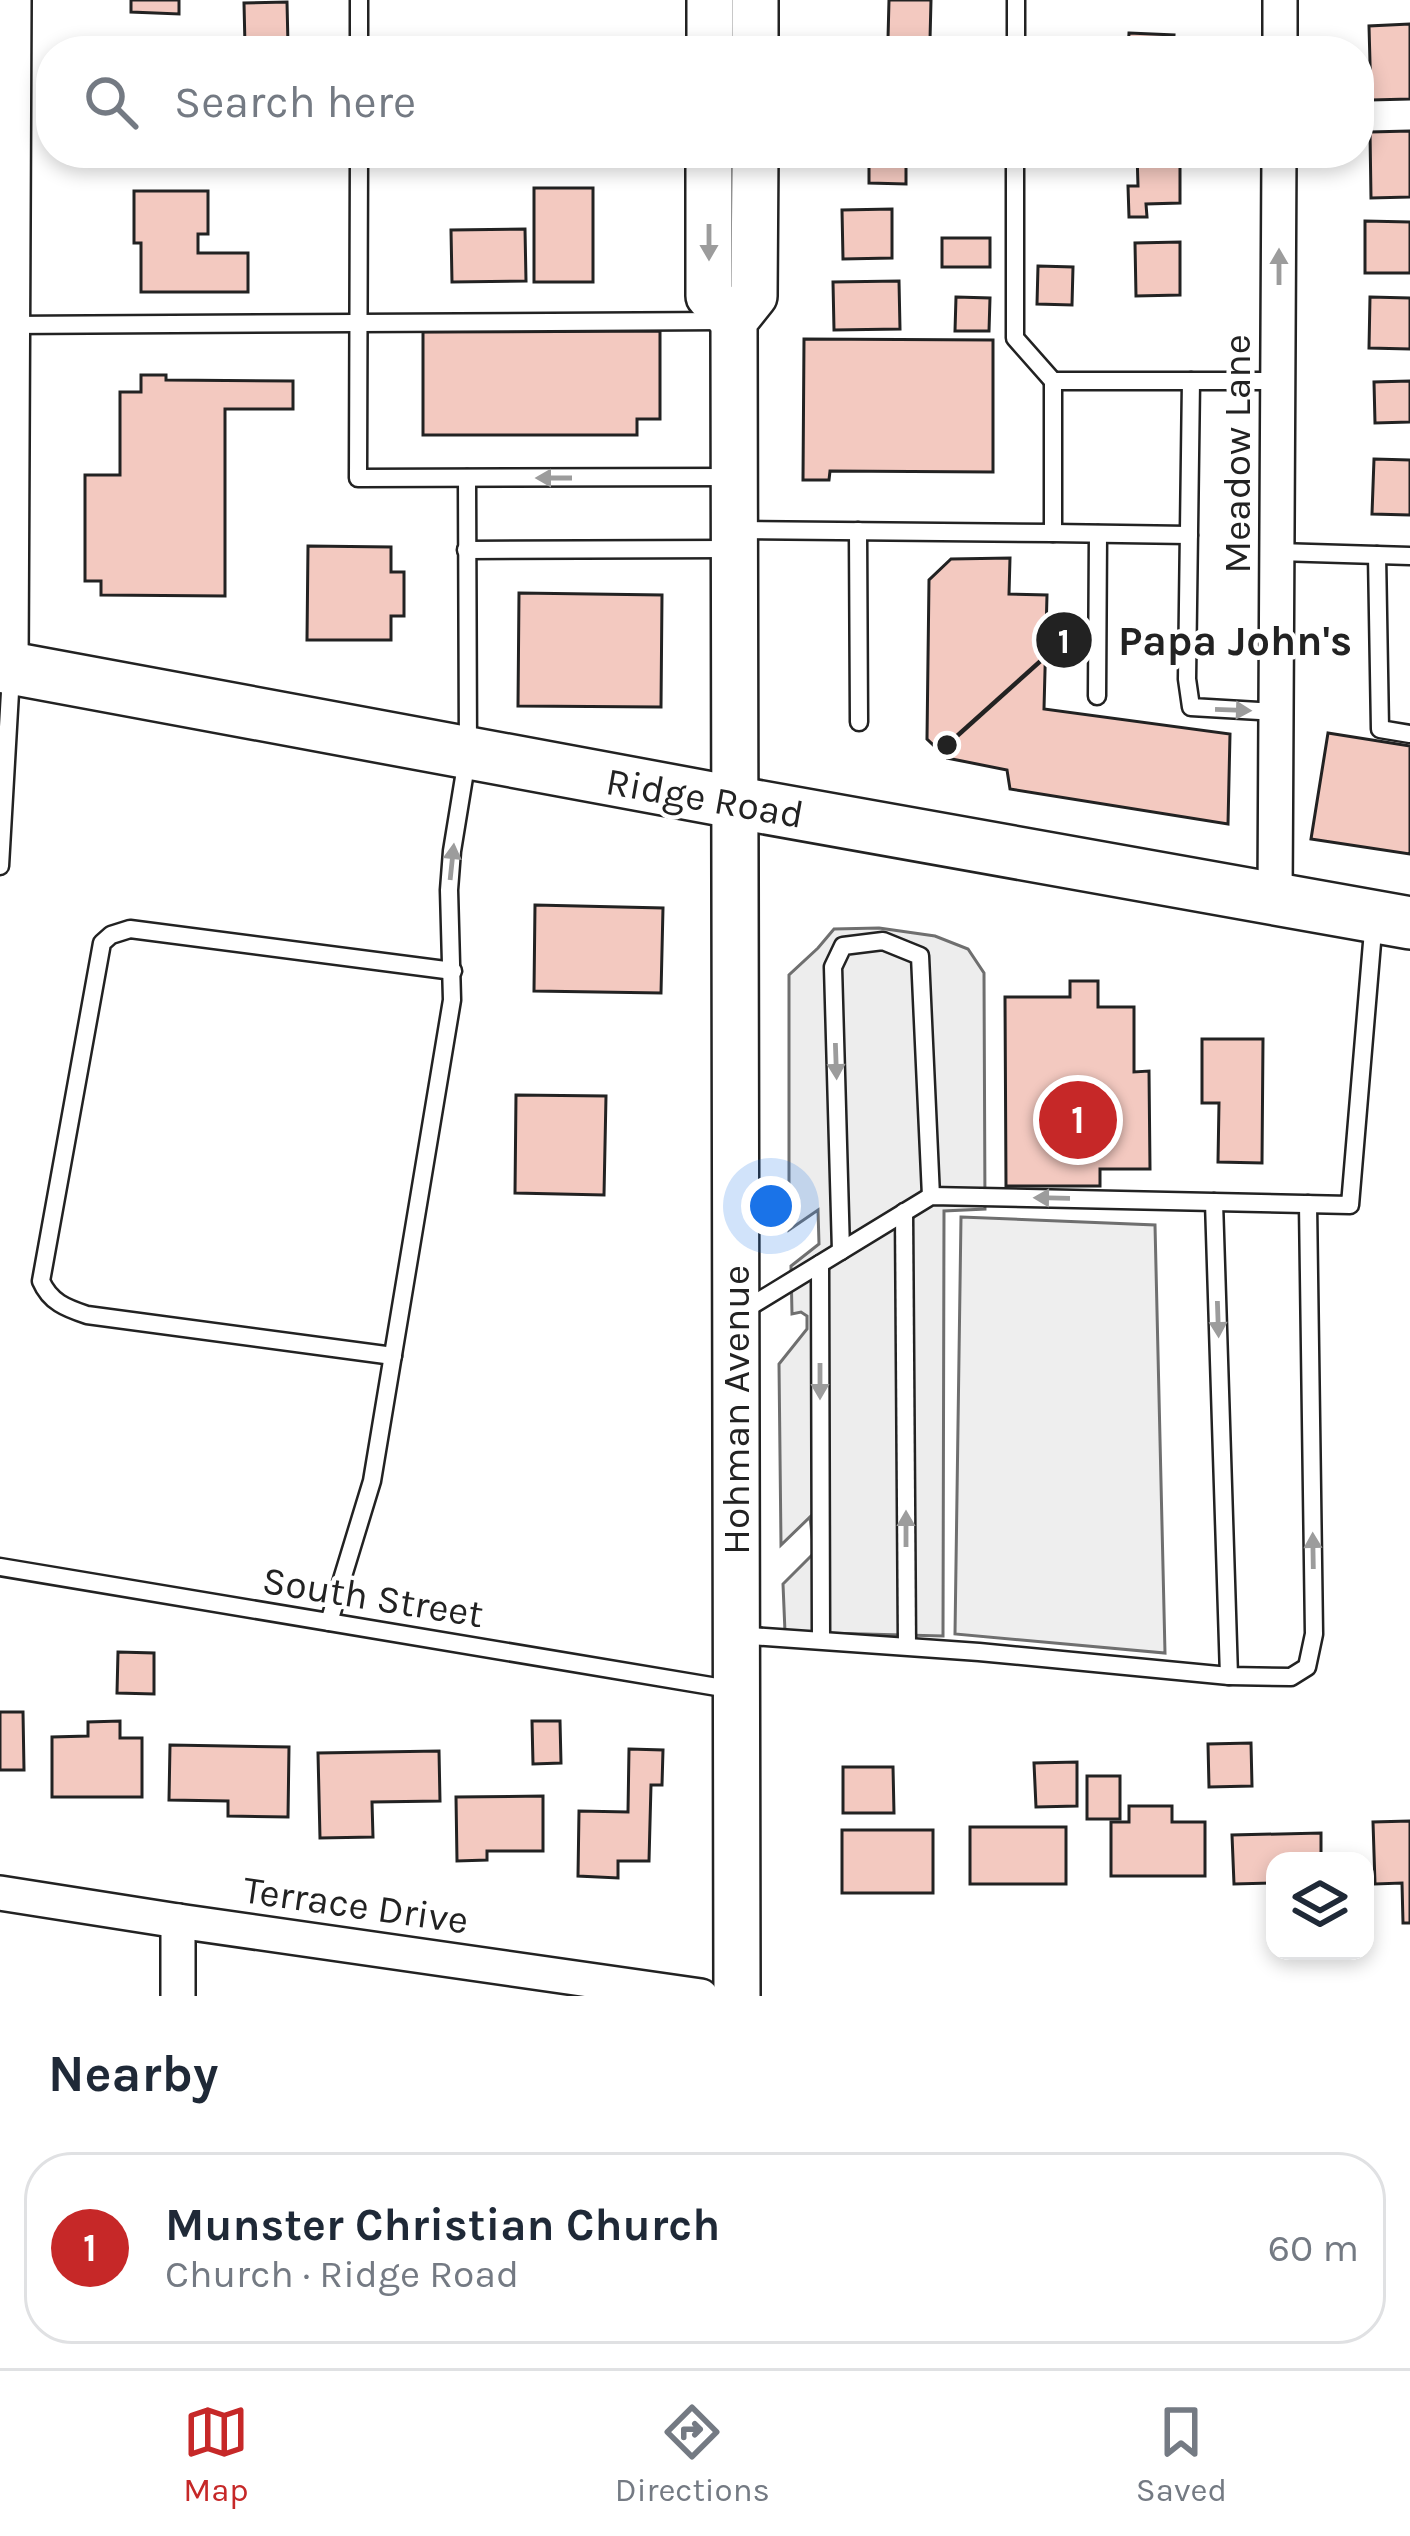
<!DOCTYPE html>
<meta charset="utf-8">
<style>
body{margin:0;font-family:Karla,sans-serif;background:#f6f6f7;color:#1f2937}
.controls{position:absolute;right:36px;bottom:36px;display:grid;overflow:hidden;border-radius:24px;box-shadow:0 6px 18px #0003}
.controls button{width:108px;height:108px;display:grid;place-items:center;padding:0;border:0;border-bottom:3px solid #e0e1e3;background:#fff;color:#1f2937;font:60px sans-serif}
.you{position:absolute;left:771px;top:1206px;width:42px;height:42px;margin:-30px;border:9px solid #fff;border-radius:50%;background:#1a73e8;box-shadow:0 0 0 18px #1a73e833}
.badge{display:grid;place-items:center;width:78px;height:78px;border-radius:50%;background:#c62828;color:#fff;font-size:39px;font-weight:700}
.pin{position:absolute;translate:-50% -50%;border:6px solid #fff;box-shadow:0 3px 12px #0006}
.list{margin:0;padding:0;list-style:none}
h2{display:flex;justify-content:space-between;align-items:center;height:156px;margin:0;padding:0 48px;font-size:51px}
h2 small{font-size:39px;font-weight:400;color:#747a83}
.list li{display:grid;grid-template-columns:78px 1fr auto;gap:36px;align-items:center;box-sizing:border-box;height:192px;margin:0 24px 24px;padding:0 24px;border:3px solid #e0e1e3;border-radius:48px}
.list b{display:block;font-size:45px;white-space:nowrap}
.list p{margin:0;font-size:39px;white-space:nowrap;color:#747a83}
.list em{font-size:39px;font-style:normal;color:#747a83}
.icon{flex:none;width:66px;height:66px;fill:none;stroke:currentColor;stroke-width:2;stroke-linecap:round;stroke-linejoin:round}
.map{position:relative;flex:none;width:1410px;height:1996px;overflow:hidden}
.search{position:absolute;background:#fff;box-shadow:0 6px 18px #0003;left:36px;right:36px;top:36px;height:132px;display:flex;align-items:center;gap:30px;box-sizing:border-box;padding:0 42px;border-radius:48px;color:#747a83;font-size:45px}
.sheet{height:372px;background:#fff}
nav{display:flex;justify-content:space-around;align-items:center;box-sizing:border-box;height:168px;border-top:3px solid #e0e1e3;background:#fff;font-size:33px;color:#747a83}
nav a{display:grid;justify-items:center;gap:6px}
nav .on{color:#c62828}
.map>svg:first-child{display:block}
.green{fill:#eee;stroke:#6f6f6f;stroke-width:3}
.parking{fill:#ededed;stroke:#6f6f6f;stroke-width:3}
.building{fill:#f3c9c0;stroke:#222;stroke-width:3}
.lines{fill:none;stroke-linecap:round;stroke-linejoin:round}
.lane-casing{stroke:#222;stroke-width:21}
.street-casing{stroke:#222;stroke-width:38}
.secondary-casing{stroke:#222;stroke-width:50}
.primary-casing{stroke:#222;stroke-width:56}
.lane{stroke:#fff;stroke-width:16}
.street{stroke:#fff;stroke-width:33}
.secondary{stroke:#fff;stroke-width:45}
.primary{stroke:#fff;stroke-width:51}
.oneway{fill:#9c9c9c}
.labels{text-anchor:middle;stroke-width:9;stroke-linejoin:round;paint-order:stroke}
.street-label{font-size:39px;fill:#222;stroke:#fff}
.leader{fill:none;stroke:#222;stroke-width:4.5}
.callout-dot{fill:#222;stroke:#fff;stroke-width:4.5}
.mark-label{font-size:36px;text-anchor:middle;font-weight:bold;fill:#fff}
.callout-label{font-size:42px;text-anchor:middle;font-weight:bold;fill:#222;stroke:#fff;stroke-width:9;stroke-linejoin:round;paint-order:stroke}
</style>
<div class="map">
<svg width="1410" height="1996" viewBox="0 0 1410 1996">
<rect width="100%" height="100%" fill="#fff"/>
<path class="green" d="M961,1217L1155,1225L1165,1653L955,1634Z"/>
<path class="parking" d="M879,928L935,936L968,949L984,973L985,1209L944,1211L943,1636L785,1632L783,1584L814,1553L810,1517L781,1545L779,1364L807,1329V1316L801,1312L792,1314L791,1266L819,1244L818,1210L789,1230V975L818,948L834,929Z"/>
<g class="building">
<path d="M131,0H179V14L131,12Z"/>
<path d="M889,0H931L930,40L888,39Z"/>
<path d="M287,2L288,45L245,46L244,3Z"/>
<path d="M1410,24V99L1371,100L1369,26Z"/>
<path d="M1129,33L1174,35L1173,51H1128Z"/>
<path d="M1410,131V197L1371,198L1370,132Z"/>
<path d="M133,153H206V158L134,159Z"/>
<path d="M869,153H906V184L869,183Z"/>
<path d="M1137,153H1180V203L1146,204L1147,217H1129L1128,186H1138Z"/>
<rect x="534" y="188" width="59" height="94"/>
<path d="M134,191H208V234H198V253H248V292H141V243H134Z"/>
<path d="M892,209V258L843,259L842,210Z"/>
<path d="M1365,221L1410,222V273H1365Z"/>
<path d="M525,229L526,281L452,282L451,230Z"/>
<rect x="942" y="238" width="48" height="29"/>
<path d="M1180,242V295L1136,296L1135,243Z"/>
<path d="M1038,266L1073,267L1072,305L1037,304Z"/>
<path d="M899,281L900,329L834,330L833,282Z"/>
<path d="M956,297L990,298L989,331H955Z"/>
<path d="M1370,297L1410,298V349L1369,348Z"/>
<path d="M660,331V419H637V435H423V332Z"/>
<path d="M804,339L993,340V472L830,471L829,480H803Z"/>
<path d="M141,375H166V380L293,381V409H225V596L101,595V581H85V475H120V392H141Z"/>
<path d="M1410,381V422L1375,423L1374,382Z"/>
<path d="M1374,459L1410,460V515L1372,514Z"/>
<path d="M308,546L391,547V572H404V616H391V640H307Z"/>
<path d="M1010,558L1009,594L1047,595L1044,709L1230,734L1228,824L1010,789L1007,770L947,758L927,739L929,580L951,559Z"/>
<path d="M519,593L662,595L661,707L518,706Z"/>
<path d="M1328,733L1410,746V854L1311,839Z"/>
<path d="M535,905L663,908L661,993L534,991Z"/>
<path d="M1070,981H1098V1007H1134V1072L1149,1071L1150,1169H1100V1186H1006L1005,997H1070Z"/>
<path d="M1202,1039H1263L1262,1163L1218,1162L1219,1103H1202Z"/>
<path d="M516,1095L606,1096L604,1195L515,1193Z"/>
<path d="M118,1652L154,1653V1694L117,1693Z"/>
<path d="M0,1712H23L24,1770H0Z"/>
<path d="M120,1721V1738H142V1797H52V1737L88,1736V1722Z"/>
<path d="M532,1721H560L561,1763L533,1764Z"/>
<path d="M1251,1743L1252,1786L1209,1787L1208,1744Z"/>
<path d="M170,1745L289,1747L288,1817L228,1816V1801L169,1800Z"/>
<path d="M629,1749L663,1750L662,1785H651L649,1861H618V1878L578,1876L579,1811L628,1812Z"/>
<path d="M439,1751L440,1801L372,1802L373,1837L320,1838L318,1753Z"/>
<path d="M1077,1762V1806L1036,1807L1034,1763Z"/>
<path d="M843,1767H893L894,1813H843Z"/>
<rect x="1087" y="1776" width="33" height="43"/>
<path d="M543,1796V1851H487V1860L457,1861L456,1797Z"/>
<path d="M1129,1806H1172V1822H1205V1876H1111V1822H1129Z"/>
<path d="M1410,1821V1923H1403L1402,1883L1375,1884L1373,1822Z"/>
<rect x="970" y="1827" width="96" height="57"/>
<rect x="842" y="1830" width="91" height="63"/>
<path d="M1321,1833V1861H1275V1883L1234,1884L1232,1835Z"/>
</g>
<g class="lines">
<g class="lane-casing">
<g id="lane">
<path d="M359,51V0"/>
<path d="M1016,51V0"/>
<path d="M359,153L358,478L734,477"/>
<path d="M1015,153V338L1053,381"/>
<path d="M7,325L725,321"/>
<path d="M1191,381L1187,679L1191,707L1276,712"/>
<path d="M734,530L1053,533V381H1279"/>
<path d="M858,531L859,722"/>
<path d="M1053,533L1189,535"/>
<path d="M466,550L730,549"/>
<path d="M1278,552L1410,556"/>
<path d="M1377,555L1380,729L1410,734"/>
<path d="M1097,696L1098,534"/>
<path d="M0,866L11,675"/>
<path d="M1214,1202L1229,1676"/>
<path d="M904,1212L907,1646"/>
<path d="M841,1251L833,967L843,946L883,941L920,956L931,1196"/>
<path d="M820,1264L821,1640"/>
<path d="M741,1312L931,1196L1350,1205L1374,919"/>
<path d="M393,1356L87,1315C66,1308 50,1302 41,1281L102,943L111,935L130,929L453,971"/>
<path d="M0,1567L735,1690"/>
<path d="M329,1622L372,1481L452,1000L449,890L452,851L468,753L467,478"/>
<path d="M737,1635L979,1652L1229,1676L1291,1677L1307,1667L1314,1634L1308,1204"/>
</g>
</g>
<g class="street-casing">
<g id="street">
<path d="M1280,51V0"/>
<path d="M11,668L14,0"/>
<path d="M1275,900L1279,153"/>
<path d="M0,1893L178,1921L701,1996"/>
<path d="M178,1996V1921"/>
</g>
</g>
<g class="secondary-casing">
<g id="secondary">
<path d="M710,51V0"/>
<path d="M755,51V0"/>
<path d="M709,153V296L734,321"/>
<path d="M737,1996L734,321L754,296L755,153"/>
</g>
</g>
<g class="primary-casing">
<path id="primary" d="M0,666L733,802L1410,923"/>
</g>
<use href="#lane" class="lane"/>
<use href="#street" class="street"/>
<use href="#secondary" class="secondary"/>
<use href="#primary" class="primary"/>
</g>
<defs><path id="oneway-solid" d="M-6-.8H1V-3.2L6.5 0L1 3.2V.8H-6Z" transform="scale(3)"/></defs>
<g class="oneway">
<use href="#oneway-solid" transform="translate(709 242) rotate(90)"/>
<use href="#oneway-solid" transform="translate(1279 267) rotate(-90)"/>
<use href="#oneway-solid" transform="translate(554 478) rotate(180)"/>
<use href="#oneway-solid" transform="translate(1233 710) rotate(2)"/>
<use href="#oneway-solid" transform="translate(452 862) rotate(-84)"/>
<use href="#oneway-solid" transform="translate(836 1061) rotate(88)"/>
<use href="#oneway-solid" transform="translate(1052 1198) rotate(-179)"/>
<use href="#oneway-solid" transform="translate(1218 1319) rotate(88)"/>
<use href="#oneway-solid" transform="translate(820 1381) rotate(90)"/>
<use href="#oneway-solid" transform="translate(906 1529) rotate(-90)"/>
<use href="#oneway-solid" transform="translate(1313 1551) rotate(-91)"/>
</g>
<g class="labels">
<g class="street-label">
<text transform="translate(1236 454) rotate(-90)" y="14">Meadow Lane</text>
<text transform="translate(705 797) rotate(10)" y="14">Ridge Road</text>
<text transform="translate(735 1410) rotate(-90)" y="14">Hohman Avenue</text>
<text transform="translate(373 1596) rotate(9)" y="14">South Street</text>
<text transform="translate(356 1904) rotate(8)" y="14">Terrace Drive</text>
</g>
</g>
<path class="leader" d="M947 745L1064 640"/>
<g class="callout-dot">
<circle cx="947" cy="745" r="12"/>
<circle cx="1064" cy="640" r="30"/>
</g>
<g class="mark-label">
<text x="1064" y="653">1</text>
</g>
<g class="callout-label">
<text x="1235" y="655">Papa John's</text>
</g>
</svg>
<div class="controls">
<button><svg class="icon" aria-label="layers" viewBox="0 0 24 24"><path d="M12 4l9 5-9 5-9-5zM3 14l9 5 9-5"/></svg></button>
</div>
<div class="you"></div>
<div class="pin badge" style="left:1078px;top:1120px">1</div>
<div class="search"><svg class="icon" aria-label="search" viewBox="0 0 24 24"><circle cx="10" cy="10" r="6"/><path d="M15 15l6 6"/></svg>Search here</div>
</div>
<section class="sheet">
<h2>Nearby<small></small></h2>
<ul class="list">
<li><span class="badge">1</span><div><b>Munster Christian Church</b><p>Church · Ridge Road</p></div><em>60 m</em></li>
</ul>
</section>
<nav>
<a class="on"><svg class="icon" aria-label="map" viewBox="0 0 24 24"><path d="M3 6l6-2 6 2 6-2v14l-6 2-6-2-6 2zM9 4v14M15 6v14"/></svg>Map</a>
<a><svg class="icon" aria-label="directions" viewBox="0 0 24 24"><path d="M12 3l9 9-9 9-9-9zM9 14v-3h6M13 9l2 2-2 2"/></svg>Directions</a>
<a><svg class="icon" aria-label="saved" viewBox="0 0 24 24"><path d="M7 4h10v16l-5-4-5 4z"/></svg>Saved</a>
</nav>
